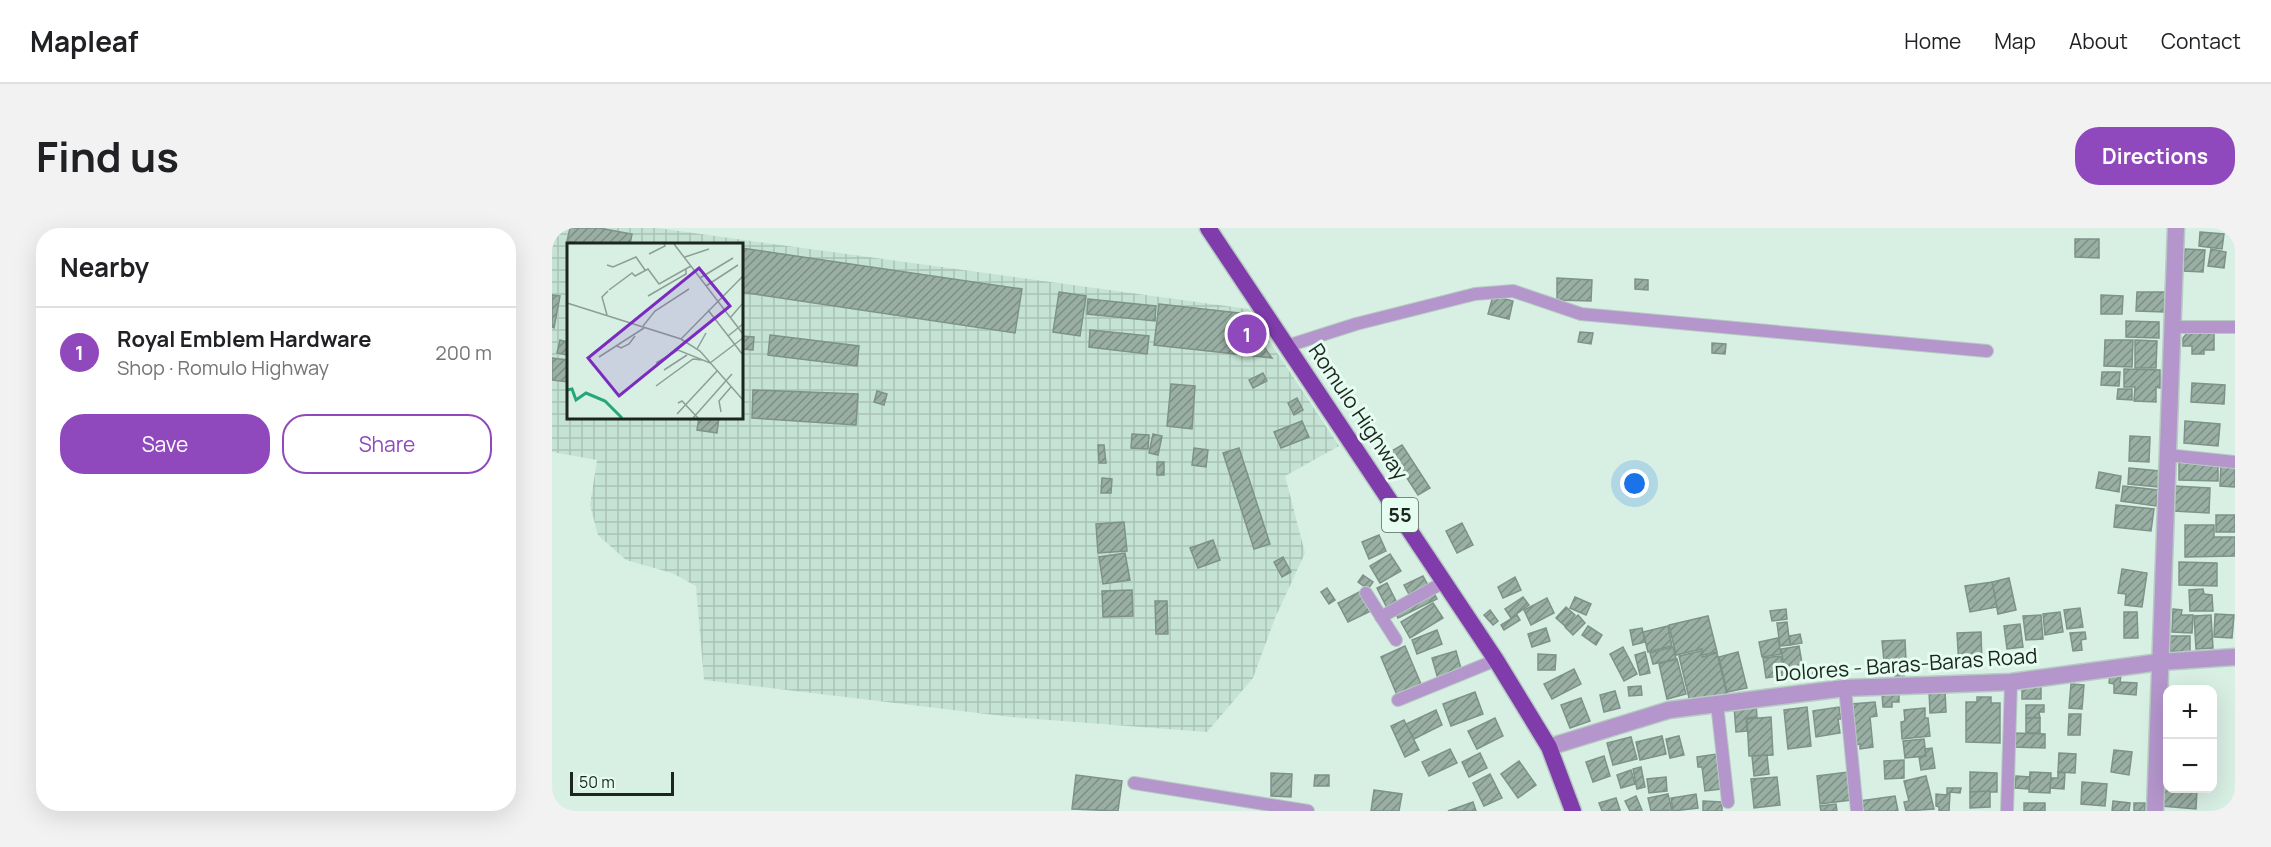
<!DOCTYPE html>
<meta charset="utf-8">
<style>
body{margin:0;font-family:Manrope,sans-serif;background:#f2f2f2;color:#202124}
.controls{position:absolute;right:18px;bottom:18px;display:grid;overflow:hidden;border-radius:12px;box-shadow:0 6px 24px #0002}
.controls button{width:54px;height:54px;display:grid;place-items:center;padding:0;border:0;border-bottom:2px solid #e0e0e0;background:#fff;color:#202124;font:30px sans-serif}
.scale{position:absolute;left:18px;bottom:15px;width:104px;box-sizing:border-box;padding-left:6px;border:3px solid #1d2521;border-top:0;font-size:16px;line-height:21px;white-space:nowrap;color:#1d2521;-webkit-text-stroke:4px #e5fcf1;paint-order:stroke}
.you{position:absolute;left:1083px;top:256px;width:21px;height:21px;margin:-15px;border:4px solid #fff;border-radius:50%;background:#1a73e8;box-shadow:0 0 0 9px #1a73e833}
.badge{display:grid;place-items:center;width:39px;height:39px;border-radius:50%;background:#8f49bc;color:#fff;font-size:20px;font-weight:700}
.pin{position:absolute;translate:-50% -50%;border:3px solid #fff;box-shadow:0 2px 6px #0006}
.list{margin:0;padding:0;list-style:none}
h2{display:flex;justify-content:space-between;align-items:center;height:78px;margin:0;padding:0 24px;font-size:26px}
h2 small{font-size:20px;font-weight:400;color:#757577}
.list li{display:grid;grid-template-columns:39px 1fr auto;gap:18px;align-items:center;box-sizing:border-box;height:90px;padding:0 24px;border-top:2px solid #e0e0e0}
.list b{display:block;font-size:22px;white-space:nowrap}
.list p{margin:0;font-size:20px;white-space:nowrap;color:#757577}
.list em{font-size:20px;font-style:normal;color:#757577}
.actions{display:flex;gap:12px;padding:18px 24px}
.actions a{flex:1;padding:14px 0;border:2px solid #8f49bc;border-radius:24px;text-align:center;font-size:21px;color:#8f49bc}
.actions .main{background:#8f49bc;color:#fff}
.map{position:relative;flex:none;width:1683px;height:583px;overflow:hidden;border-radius:24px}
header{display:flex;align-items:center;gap:36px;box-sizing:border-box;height:84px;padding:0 30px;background:#fff;border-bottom:2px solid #e0e0e0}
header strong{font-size:28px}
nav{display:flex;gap:33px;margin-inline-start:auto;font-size:21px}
.intro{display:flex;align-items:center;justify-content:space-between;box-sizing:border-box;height:144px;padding:0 36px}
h1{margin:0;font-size:42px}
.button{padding:15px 27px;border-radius:24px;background:#8f49bc;color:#fff;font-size:21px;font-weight:700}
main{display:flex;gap:36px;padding:0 36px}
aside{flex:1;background:#fff;border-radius:24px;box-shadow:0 6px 24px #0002}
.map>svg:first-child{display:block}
.industrial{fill:url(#industrial-grid);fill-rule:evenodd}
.building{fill:url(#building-hatch);stroke:#7d9288;stroke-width:1.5}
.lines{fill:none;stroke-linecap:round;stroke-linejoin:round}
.minor-casing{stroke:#b6cbc1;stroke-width:14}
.tertiary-casing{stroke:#b6cbc1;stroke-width:19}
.trunk-casing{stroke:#b6cbc1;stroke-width:19}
.minor{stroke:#b496cc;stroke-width:12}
.tertiary{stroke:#b496cc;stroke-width:16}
.trunk{stroke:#7f3caa;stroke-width:16}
.labels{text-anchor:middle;stroke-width:6;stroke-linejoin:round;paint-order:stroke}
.shield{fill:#e5fcf1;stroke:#59665f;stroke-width:1.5}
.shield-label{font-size:20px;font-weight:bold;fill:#1d2521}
.street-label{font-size:21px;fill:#1d2521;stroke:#e5fcf1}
.inset-river{fill:none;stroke:#25a67b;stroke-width:3}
.inset-road{fill:none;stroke:#8d9e96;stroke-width:1.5}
.view{fill:#7b2cbf;fill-opacity:0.15;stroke:#7b2cbf;stroke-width:3}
.inset-edge{fill:none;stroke:#1d2521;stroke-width:3}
</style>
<header>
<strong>Mapleaf</strong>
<nav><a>Home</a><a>Map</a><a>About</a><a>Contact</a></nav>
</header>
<div class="intro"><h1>Find us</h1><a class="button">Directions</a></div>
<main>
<aside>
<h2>Nearby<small></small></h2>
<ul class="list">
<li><span class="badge">1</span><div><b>Royal Emblem Hardware</b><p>Shop · Romulo Highway</p></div><em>200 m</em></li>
</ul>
<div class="actions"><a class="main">Save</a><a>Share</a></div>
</aside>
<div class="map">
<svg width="1683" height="583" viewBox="0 0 1683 583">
<defs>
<pattern id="industrial-grid" width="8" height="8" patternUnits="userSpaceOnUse" patternTransform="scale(1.5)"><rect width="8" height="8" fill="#c5e3d4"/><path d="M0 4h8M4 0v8" fill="none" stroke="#a9c3b6"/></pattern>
<pattern id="building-hatch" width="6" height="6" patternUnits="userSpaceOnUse" patternTransform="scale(1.5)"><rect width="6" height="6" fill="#99afa4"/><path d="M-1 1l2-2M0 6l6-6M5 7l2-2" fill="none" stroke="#7c8e85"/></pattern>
</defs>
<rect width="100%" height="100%" fill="#d8efe4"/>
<path class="industrial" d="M0,0H105L696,81L787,218L733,248L753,325L723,390L701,450L655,504L459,489L152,452L144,358L120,345L74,332L46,307L38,277L45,232L0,224ZM16,16H189V189H16Z"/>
<g class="building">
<path d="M18,0H47L80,6L78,16H35L15,13Z"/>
<path d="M1648,4L1672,6L1670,21L1647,18Z"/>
<path d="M1523,11H1547V30L1523,29Z"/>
<path d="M189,20L470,61L463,105L189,64Z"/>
<path d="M1633,21L1653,22L1651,44L1631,43Z"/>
<path d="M1659,21L1674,24L1672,40L1656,38Z"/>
<path d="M1005,50L1040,52L1039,73L1005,72Z"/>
<path d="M1083,51L1096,52V62L1083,61Z"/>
<path d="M507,64L534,68L528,108L501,104Z"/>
<path d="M1585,64H1613L1612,84L1584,83Z"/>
<path d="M0,67L8,68L2,100L0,99Z"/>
<path d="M1549,67L1571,68L1570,86H1549Z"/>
<path d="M941,68L961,73L957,91L936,86Z"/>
<path d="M536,71L604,78L603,93L535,86Z"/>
<path d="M607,76L687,85L720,130L602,117Z"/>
<path d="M1574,93L1607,94V110L1574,109Z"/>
<path d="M538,102L597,108L595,126L537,119Z"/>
<path d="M1028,104L1041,105L1039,116L1026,114Z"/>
<path d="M1636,104H1662V122H1652V126H1640V118H1631V110Z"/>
<path d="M218,107L307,118L305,138L216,127Z"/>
<path d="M189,108L202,109L201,122L189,121Z"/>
<path d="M8,112L16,114V127L5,125Z"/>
<path d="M1553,112H1581L1580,139L1552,138Z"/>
<path d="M1583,112L1605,113L1604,140H1583Z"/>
<path d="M1160,115L1174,116L1173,126L1160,125Z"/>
<path d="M0,130L16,132V154L0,152Z"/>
<path d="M1572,141L1608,142V160L1604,159V174L1582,173L1583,159H1572Z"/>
<path d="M1550,144H1568L1567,158L1549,157Z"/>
<path d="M711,145L715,153L701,160L697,152Z"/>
<path d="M1640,155L1673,157L1672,176L1639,174Z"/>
<path d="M619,156L643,158L640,201L615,198Z"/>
<path d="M1566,161H1580V172L1565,171Z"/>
<path d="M201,162L306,166L304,197L200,190Z"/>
<path d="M325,163L335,166L332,177L322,174Z"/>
<path d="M745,170L751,182L742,187L736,175Z"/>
<path d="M147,189H167L165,205L145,202Z"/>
<path d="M750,193L757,209L729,220L722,204Z"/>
<path d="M1633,193L1668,196L1666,218L1632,215Z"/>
<path d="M580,206L597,207L596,221L579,220Z"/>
<path d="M601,206L610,208L606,227L597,225Z"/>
<path d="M1578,208L1598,209L1597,234L1577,233Z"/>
<path d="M546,217H552L554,235H547Z"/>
<path d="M850,217L878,260L866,267L838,224Z"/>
<path d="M642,220L656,222L654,239L640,237Z"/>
<path d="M687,220L718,316L702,321L671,225Z"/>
<path d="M1627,233L1666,235V253L1627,252Z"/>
<rect x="605" y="234" width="7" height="13"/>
<path d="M1669,236L1683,237V259L1668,258Z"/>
<path d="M1577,240L1608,243L1606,259L1576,256Z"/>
<path d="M1547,244L1569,248L1567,264L1544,260Z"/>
<path d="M550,250L560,251L559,265H549Z"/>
<path d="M1571,258L1606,262L1604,278L1569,273Z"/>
<path d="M1622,258L1658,260L1657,285L1621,283Z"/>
<path d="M1564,277L1602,281L1599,303L1562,299Z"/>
<rect x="1664" y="287" width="19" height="17"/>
<path d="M572,294L575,323L546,325L544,296Z"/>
<path d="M910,295L921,317L905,325L894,303Z"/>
<path d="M1633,297H1662V309H1683V328L1633,329Z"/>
<path d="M827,307L834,323L817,331L810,314Z"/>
<path d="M661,312L668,332L646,340L638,320Z"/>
<path d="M573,325L578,352L551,356L547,329Z"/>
<path d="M838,326L849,343L828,355L818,338Z"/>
<path d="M731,329L739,344L730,349L722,334Z"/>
<path d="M1627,334L1665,335V358L1627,357Z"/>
<path d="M1570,341L1595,345L1590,379L1573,377L1574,366L1566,365Z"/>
<path d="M811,347L821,354L816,361L806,354Z"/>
<path d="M871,348L877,359L858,368L852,357Z"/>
<path d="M963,349L969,362L951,370L946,359Z"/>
<path d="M1457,350L1464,382L1446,386L1440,354Z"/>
<path d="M1440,354L1445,379L1418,384L1413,358Z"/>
<path d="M835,355L845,375L835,380L825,360Z"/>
<path d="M775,360L783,372L777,376L769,364Z"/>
<path d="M1651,361L1652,366L1660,367L1661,383H1638L1637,362Z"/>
<path d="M580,362L581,388L551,389L550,363Z"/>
<path d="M811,362L821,382L796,394L786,375Z"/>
<path d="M882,365L885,371L846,390L843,384Z"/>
<path d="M971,369L977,377L959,390L953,381Z"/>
<path d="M1023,369L1039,376L1034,387L1018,380Z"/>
<path d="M995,370L1002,385L979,397L972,382Z"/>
<path d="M603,373H615L616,406H604Z"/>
<path d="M881,375L891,390L858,410L849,394Z"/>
<path d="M1014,379L1023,387L1013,398L1004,390Z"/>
<path d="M1528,380L1531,399L1515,401L1512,382Z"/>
<path d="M1234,381L1235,391L1220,393L1218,383Z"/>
<path d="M1621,381L1630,382L1629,387H1641L1640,405L1620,404Z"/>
<path d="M938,382L946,393L941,397L932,387Z"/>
<path d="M1508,384L1511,404L1493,407L1491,386Z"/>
<path d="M1572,384H1585L1586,410H1572Z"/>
<path d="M1663,386L1682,387L1680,410L1662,409Z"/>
<path d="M965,387L968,392L952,402L949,397Z"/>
<path d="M1026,387L1033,395L1021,407L1013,399Z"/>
<path d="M1489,387L1491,411L1474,412L1471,388Z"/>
<path d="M1659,387L1661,420L1644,421L1642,388Z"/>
<path d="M1156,388L1165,424L1151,427L1150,421L1124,427L1117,397Z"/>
<path d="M1235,394L1238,417L1228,418L1225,395Z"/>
<path d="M1468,396L1471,419L1455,421L1452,398Z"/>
<path d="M1036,398L1050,407L1044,417L1030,407Z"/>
<path d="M1116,398L1120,418L1096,424L1091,404Z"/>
<path d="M994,400L998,413L980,419L976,406Z"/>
<path d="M1090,400L1093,414L1081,417L1078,402Z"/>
<path d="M885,402L890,416L865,426L860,412Z"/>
<path d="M1429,404L1430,437L1407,438L1405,405Z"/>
<path d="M1533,404L1534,411L1529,412L1530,422L1521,423L1518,405Z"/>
<path d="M1248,406L1250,415L1239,417L1237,408Z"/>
<path d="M1618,408H1638V424L1618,423Z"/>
<path d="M1226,410L1229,426L1210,429L1207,414Z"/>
<path d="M1353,412L1354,432L1332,433L1330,413Z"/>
<path d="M853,418L869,456L845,467L829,429Z"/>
<path d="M1247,418L1251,441L1233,444L1229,421Z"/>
<path d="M1071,419L1085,446L1072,453L1058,426Z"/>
<path d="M1121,419L1124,431L1101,436L1098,425Z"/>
<path d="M904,423L910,444L886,451L880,430Z"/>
<path d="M1149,423L1150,429L1165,425L1175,466L1138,474L1127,428Z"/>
<path d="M1093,424L1098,445L1088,447L1083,427Z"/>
<path d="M1186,424L1195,460L1175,464L1167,429Z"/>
<path d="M986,426L1004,427L1003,442H986Z"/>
<path d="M1229,428L1232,447L1214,450L1211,430Z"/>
<path d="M1125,431L1134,466L1115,471L1107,436Z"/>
<path d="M1351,434L1352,448H1343V435Z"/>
<path d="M1269,440L1271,450L1259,451L1257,441Z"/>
<path d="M1022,441L1029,456L1000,471L992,456Z"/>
<path d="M1558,446L1569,447L1568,454L1585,455L1584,467L1562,465V456L1557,455Z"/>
<path d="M1519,456L1532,457L1530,481L1517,480Z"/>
<path d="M1089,458L1090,467L1077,468L1076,459Z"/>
<rect x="1470" y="458" width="19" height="13"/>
<path d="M1377,462H1393L1394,484L1378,485Z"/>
<path d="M1063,463L1068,480L1052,484L1048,467Z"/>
<path d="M923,464L931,486L899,498L891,476Z"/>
<path d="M1330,466H1347V474H1340V479H1331Z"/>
<path d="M1425,469H1439V475H1448V515L1414,514V474H1425Z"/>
<path d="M1029,470L1038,493L1018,500L1009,477Z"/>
<path d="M1323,474L1325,488L1318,489L1321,519L1308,521V516L1303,517L1299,476Z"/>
<path d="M1204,476L1205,489L1194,490L1195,503L1184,504L1182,478Z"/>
<path d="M1474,477H1492V484H1487L1488,490H1474Z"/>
<path d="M1255,479L1259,518L1236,521L1232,482Z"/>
<path d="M1287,479L1289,491H1286L1288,505L1264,509L1261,483Z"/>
<path d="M1373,480V490H1376L1378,508L1350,511L1349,494L1353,493L1352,482Z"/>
<path d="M884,482L890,497L862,511L854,496Z"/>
<path d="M1517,486H1529L1528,507H1516Z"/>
<path d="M1219,489L1221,527L1197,528L1195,491Z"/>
<path d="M943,490L951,508L925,521L916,503Z"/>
<rect x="1474" y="490" width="14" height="15"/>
<path d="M852,492L867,522L853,529L839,498Z"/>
<path d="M1463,505L1493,506V520L1463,519Z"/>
<path d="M1110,508L1114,526L1088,532L1084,514Z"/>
<path d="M1127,508L1132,527L1118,530L1114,511Z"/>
<path d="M1079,509L1085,531L1061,537L1055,515Z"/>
<path d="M1372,511L1374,528L1353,530L1351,513Z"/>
<path d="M1380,520L1383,540L1369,542L1367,529L1374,528L1373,521Z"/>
<path d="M898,521L905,535L877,548L870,534Z"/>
<path d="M1562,522L1580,524L1577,547L1559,544Z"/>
<path d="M928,525L935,540L917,549L910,534Z"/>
<path d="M1507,525L1524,526L1523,545L1506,544Z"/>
<path d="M1165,526L1169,561L1153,563L1150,539H1146L1145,529Z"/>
<path d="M1215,527L1217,546L1202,548L1200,528Z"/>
<path d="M1052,528L1058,548L1041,554L1034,534Z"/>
<path d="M1352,532V550L1333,551L1332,533Z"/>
<path d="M967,533L984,557L966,570L949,546Z"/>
<path d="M1089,539L1093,559L1085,561L1081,541Z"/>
<path d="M1079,542L1083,556L1069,560L1065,547Z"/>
<path d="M1296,544L1299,572L1268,576L1265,548Z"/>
<path d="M1418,544L1445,545V564H1418Z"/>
<path d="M1478,544L1499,545L1498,565L1477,564Z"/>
<path d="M1506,544L1513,545L1512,561L1498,560L1499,550H1506Z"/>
<path d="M719,545L740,546L739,569L719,568Z"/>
<path d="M938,546L950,570L932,578L921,555Z"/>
<path d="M524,547L570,553L566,583L520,581Z"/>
<path d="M763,547H777V558H762Z"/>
<path d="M1374,548L1382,581L1354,583L1352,574L1357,573L1352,553Z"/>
<path d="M1464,548L1478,549L1477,561L1463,560Z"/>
<path d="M1114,549L1115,563L1097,565L1095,551Z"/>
<path d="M1225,549L1228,577L1202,580L1199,551Z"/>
<path d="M1530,554L1555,556L1553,578L1529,576Z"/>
<path d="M1612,556H1616V560H1645L1644,581L1610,578Z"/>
<path d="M1395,560H1409L1408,565L1398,564L1397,583H1387V579L1384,578V566L1395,567Z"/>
<path d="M822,562L850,566L847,583H819Z"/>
<path d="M1438,563V579L1418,580V564Z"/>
<path d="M1116,566L1120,582L1099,583L1096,570Z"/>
<path d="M1144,566L1146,580L1121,583L1119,570Z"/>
<path d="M1084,568L1090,582L1078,583L1073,573Z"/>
<path d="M1343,568L1346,583H1309L1308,573Z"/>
<path d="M1064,570L1068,582L1050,583L1047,575Z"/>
<path d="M1151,573L1170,574V583H1151Z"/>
<path d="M1561,573L1578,575L1577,583H1560Z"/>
<path d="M921,574L924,583H896Z"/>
<rect x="1472" y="575" width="21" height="8"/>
<rect x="1582" y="575" width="11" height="8"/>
<path d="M1284,576L1285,583H1269L1268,578Z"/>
</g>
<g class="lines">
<g class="minor-casing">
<g id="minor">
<path d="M1619,99H1683"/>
<path d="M735,118L804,96L923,66L961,63L1029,86L1435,123"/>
<path d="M1615,227L1683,234"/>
<path d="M814,365L844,412"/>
<path d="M829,389L892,354"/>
<path d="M1293,460L1305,583"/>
<path d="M846,472L944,432"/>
<path d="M1165,476L1176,574"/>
<path d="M582,555L756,583"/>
<path d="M1455,583L1459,454"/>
</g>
</g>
<g class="tertiary-casing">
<g id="tertiary">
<path d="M997,519L1117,482L1293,460L1459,454L1608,434L1683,429"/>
<path d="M1603,583L1624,0"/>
</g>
</g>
<g class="trunk-casing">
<path id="trunk" d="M656,0L944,432L997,519L1021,583"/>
</g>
<use href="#minor" class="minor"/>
<use href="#tertiary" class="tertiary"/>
<use href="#trunk" class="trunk"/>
</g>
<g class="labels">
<rect class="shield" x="830" y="270" width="36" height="34" rx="4.5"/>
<g class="shield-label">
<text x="848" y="294">55</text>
</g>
<g class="street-label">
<text transform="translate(806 184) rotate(56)" y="7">Romulo Highway</text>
<text transform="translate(1354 437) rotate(-4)" y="7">Dolores - Baras-Baras Road</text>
</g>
</g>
<g transform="translate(15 15)">
<rect width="176" height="176" fill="#d8efe4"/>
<path class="inset-river" d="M0,147L5,146L9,157L19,150L38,158L55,175"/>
<path class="inset-road" d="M107,1L176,91M82,11L98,3L97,1M118,14L142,6M40,22L46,24L69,14L78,27M133,35L166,15M139,43L171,22M42,47L65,30L68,33L81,26L92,41L124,23M81,53L119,31V26M0,60L114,96L133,108L176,157M141,67L176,112M40,72L35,54L41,48M163,75L176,60M76,83L88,68L122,46M161,93L176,81M114,96L176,33M50,103L54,105L62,101L68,93M130,106L139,90M32,114L77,85M89,120L111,107L143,120L176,95M97,127L120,112M89,143L126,116L135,117M111,160L115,158L131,175M154,169L152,158L164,144M110,171L150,128M126,175L165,131"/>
<path class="view" d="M132,25L163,63L52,153L21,115Z"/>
<rect width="176" height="176" class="inset-edge"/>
</g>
</svg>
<div class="controls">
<button>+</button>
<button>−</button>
</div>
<div class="scale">50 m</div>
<div class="you"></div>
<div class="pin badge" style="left:695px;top:106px">1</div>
</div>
</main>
